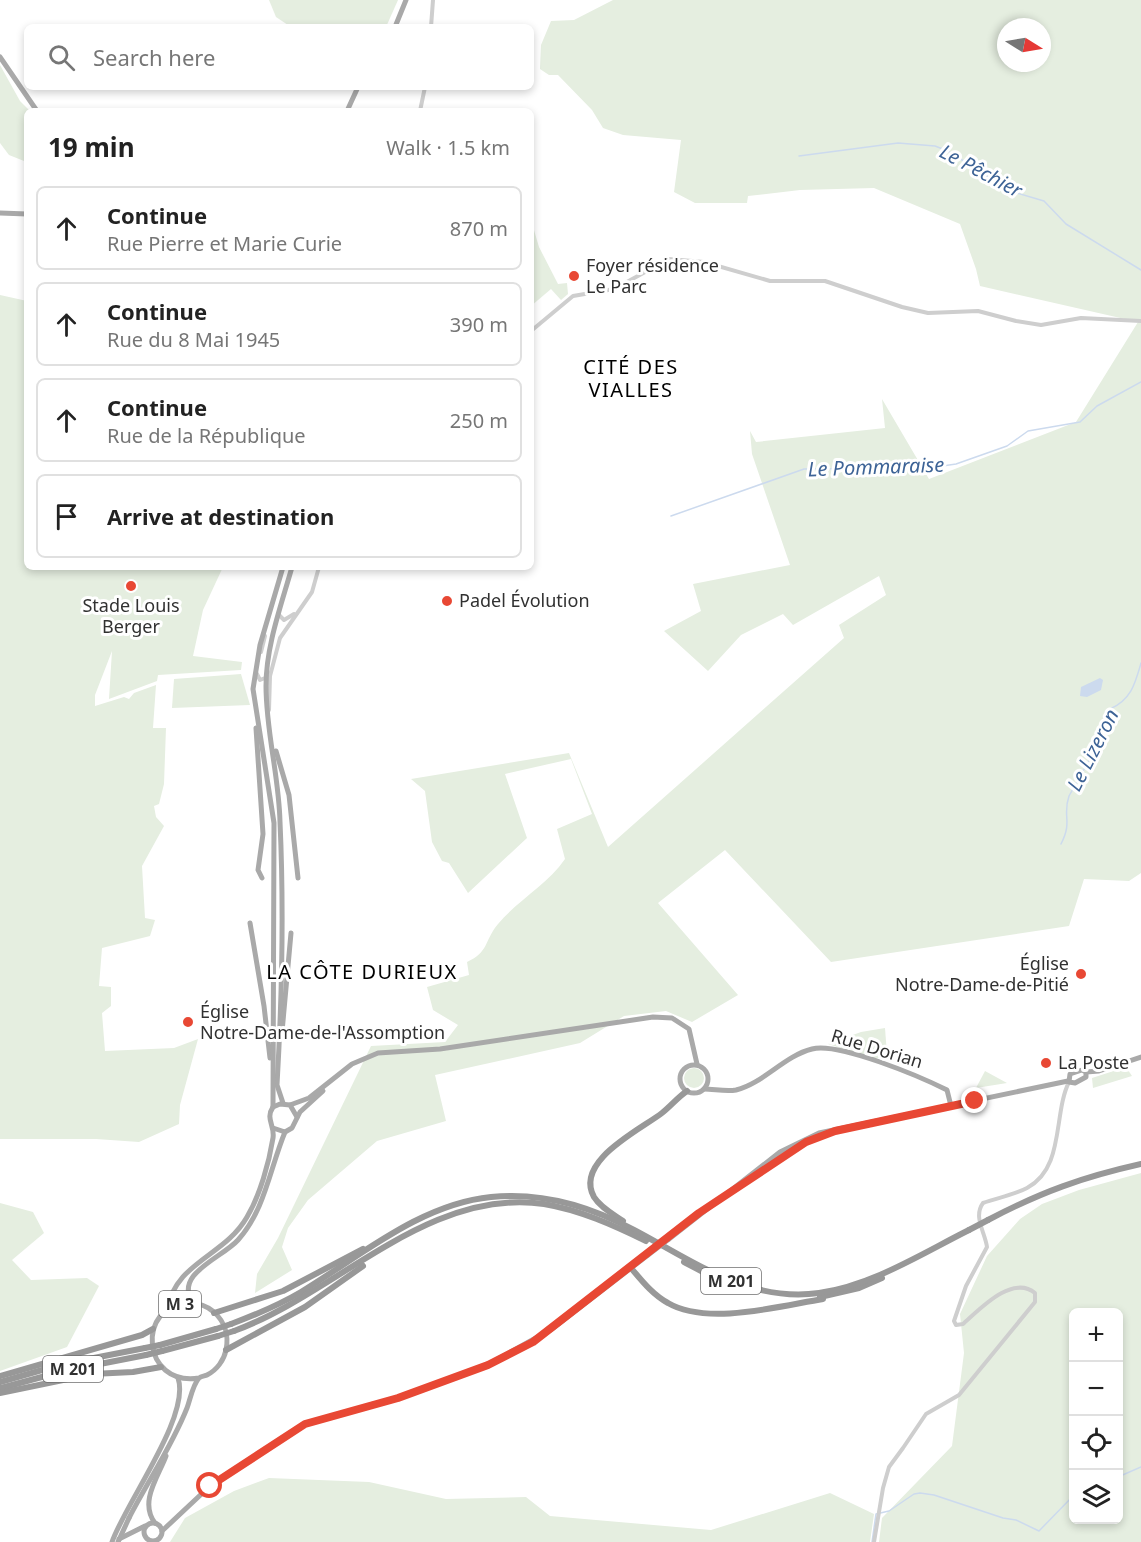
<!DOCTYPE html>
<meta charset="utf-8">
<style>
body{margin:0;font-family:"Noto Sans",sans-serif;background:#f2f2f2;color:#222}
.controls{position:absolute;right:18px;bottom:18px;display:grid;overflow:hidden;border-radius:9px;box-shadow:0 3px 9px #0003}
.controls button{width:54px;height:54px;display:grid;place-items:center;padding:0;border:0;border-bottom:2px solid #e0e0e0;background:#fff;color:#222;font:30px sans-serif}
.compass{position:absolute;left:997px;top:18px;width:54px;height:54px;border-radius:50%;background:#fff;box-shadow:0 3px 9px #0003;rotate:101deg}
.stop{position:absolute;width:18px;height:18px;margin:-14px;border:4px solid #e84834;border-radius:50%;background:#fff}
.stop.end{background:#e84834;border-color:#fff;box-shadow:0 2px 6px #0008}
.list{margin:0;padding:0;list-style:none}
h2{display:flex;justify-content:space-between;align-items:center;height:78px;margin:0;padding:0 24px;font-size:26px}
h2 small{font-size:20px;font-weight:400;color:#767676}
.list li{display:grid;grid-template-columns:39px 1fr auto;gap:18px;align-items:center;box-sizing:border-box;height:84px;margin:0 12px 12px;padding:0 12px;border:2px solid #e0e0e0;border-radius:9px}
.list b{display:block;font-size:22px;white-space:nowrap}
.list p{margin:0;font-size:20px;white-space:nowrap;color:#767676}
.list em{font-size:20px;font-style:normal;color:#767676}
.icon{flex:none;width:33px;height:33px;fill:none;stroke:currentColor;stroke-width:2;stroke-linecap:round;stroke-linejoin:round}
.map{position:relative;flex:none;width:1141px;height:1542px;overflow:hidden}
.search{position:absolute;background:#fff;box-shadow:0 3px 9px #0003;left:24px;top:24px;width:510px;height:66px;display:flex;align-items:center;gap:15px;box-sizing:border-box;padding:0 21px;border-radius:9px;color:#767676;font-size:22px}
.panel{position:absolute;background:#fff;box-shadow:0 3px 9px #0003;left:24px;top:108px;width:510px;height:462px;border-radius:9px}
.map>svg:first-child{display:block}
.green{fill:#e5eee0;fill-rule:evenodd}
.water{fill:#ccdaee}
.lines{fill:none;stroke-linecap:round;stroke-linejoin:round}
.stream{stroke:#ccdaee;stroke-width:1.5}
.minor{stroke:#cecece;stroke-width:4}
.major{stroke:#a9a9a9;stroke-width:5}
.highway{stroke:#989898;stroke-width:6}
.major-bridge{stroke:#a9a9a9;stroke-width:5}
.highway-bridge{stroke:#989898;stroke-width:6}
.route{stroke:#e84834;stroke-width:8}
.poi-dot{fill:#e84834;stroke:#fff;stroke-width:2}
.labels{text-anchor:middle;stroke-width:6;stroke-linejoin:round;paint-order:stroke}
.shield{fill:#fff;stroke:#6f6f6f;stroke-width:1.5}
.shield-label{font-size:16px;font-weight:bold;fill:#313131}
.poi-label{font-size:18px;fill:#313131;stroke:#fff;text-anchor:start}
.street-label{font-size:18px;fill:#313131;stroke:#fff}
.water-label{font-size:20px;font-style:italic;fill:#3d6396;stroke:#fff}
.neighbourhood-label{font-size:20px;letter-spacing:1.5px;fill:#000;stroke:#fff}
</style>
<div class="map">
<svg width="1141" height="1542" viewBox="0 0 1141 1542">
<rect width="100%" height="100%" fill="#fff"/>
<g class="green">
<path d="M269,0H398L386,27H291L276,17Z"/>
<path d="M613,0H1141V873L1129,881L1084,879L1069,926L831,962L725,850L658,903L738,995L692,1022L666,1011L624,1016L580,1043L435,1075L446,1121L377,1141L308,1200L288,1228L282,1247L292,1270L255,1293L257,1274L278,1238L371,1046L445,1042L458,1025L433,1010L427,987L469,975L467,962C489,952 484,941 498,924C518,900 547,885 565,859L557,829L592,814L571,759L505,774L527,838L468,893L449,863L442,861L432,842L425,791L411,779L569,753L608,847L844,638L839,625L886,595L879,576L793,625L783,614L741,635L708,671L664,631L701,611L693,584L790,565L752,454L750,431L756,442L885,428L882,399L929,479L1076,422L1138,322L980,286L976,269L960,224L874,188L800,190L748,196L747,203H695L674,192L681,140L623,135L603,128L592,110L558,75H549L540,69L541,45L551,21L574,20ZM1006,27H1042V63H1006Z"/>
<path d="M0,65L20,101L30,111H27L24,161L9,155L0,143Z"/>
<path d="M531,220L539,247L558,284L567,283L568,294L561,300L551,289L531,306Z"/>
<path d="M0,295L27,301V567H223L203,610L193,656L242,662L241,670L158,675L157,681L109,699L112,651L95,695V706L124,697L129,699L134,693L156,685L153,728H166L164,784L159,804L154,806L156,817L164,826L142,866L145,918L155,920L150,936L102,948L99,986L111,987V1006L102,1013L105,1051L174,1048L198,1039L180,1105L179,1124L139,1142L96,1139H0Z"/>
<path d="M241,674L250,705L172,708L174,679Z"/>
<path d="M885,1028L887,1055L875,1059L828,1044L861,1032Z"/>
<path d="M1126,1067L1132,1076L1093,1088L1092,1078Z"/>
<circle cx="694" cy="1078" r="10"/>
<path d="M985,1071L1007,1083L976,1088Z"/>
<path d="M1141,1173V1542H879L882,1518L952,1446L964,1353L960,1314L987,1256L1020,1219L1042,1204L1079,1190ZM1074,1312H1118V1520H1074Z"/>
<path d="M0,1203L33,1212L44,1233L12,1260L31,1280L87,1278L99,1286L67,1347L0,1371Z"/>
<path d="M269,1478L369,1482L446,1499L526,1497L550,1516L711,1530L830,1493L874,1514L870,1542H170L185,1518L234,1491Z"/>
</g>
<path class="water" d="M1100,678L1103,680L1101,690L1087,697L1080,696L1081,687Z"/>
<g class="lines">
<g class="stream">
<path d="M799,156L898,143L935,146L948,151L1010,191L1044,201L1066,224L1141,270"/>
<path d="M671,516L804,469L929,468L956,464L1007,446L1028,431L1080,422L1097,406L1141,382"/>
<path d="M1061,844C1073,821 1062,816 1069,796L1110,723V709C1131,700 1135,684 1141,663"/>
<path d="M1118,1477L1141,1467"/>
<path d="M872,1542L876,1514L889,1511L914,1494L920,1493L934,1495L1003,1518L1016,1520L1039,1531L1074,1495"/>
</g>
<g class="minor">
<path d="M431,27L433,0"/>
<path d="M420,111L425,87"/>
<path d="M531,331L573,296L614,289L669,259L704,262L770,281H825L902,307L928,313L978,311L1016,321L1041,325L1081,318L1141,321"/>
<path d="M279,615L284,620L294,614"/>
<path d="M261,652L265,636"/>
<path d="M257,674L260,680L270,676L280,638L312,592L319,567"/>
<path d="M269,710L270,676"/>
<path d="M874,1542L883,1488L889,1467L903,1448L926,1414L959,1395L1035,1302V1293C1012,1274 979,1310 963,1324L956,1325L954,1321L966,1286L987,1247C985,1232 973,1217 983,1203C997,1198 1014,1195 1027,1188C1065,1168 1053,1114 1069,1082"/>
</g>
<g class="major">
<path d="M395,27L406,0"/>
<path d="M0,57L37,111"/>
<path d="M347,111L358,87"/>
<path d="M0,213L27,214"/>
<path d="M256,728L263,834L258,870L262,878"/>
<path d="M276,751L289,795L298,878"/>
<path d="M250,923L264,1006L270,1058"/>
<path d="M282,1032L291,933"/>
<circle cx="694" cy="1079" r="14"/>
<path d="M1082,1070L1086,1072V1077L1075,1083L1069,1082L1070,1074Z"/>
<path d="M1086,1072L1099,1071L1141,1057"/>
<path d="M704,1089C714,1089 726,1092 736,1090C764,1083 784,1056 812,1049C839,1042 921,1077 947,1090L951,1106"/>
<path d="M283,1103L277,1085C282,998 284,909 280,822C279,776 266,732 266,686C266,646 281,606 292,567"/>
<path d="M290,1105L309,1098L352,1064L378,1053L440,1049L653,1017L672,1018L689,1029L697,1064"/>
<path d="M273,1107L280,1104L290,1105L297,1117"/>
<path d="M273,1128L285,1132L292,1128L300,1112L323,1091"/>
<path d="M761,1173L792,1149"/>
<path d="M669,1239L780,1152L819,1133L1068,1081"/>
<path d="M193,1303C173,1274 222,1258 238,1240C265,1210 270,1168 285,1132"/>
<path d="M167,1310C176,1261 224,1257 247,1217C260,1195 269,1163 273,1138C275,1125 265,1119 273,1107L274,823L253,689L260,645L283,567"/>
<path d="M129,1518C148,1481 172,1446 187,1408C190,1400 193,1384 199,1378C201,1376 205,1376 207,1375C217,1370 224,1360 226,1350C229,1336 225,1322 214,1312C207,1306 198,1303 189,1303C136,1304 141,1387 199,1378"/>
<circle cx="153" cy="1532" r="9"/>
<path d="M155,1523C139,1502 158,1477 166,1456"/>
<path d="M162,1531L210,1486L305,1424L393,1400L487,1365L552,1329L648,1255"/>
<path d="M119,1539L145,1526"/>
<path d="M112,1542C126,1502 191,1416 178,1378"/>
</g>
<g class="highway">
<path d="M988,1220C1041,1192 1083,1177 1141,1164"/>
<path d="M623,1221C613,1214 600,1207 594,1197C574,1161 640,1130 662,1113C671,1106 678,1097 687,1091"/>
<path d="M684,1262L720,1281L748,1291"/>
<path d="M631,1268C642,1281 653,1295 668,1303C707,1326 780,1306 823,1299"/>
<path d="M820,1297L859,1288L882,1278"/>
<path d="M214,1313L283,1291L363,1249"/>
<path d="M231,1324C255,1315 279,1305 301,1292C359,1257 420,1204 491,1197C541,1192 590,1206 634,1230C693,1261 749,1303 819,1293C873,1285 921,1254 969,1230"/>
<path d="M234,1331C336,1294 428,1187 544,1204C580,1210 613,1225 646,1241"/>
<path d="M160,1345L216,1329"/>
<path d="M226,1350L305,1307L363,1266"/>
<path d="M162,1351L218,1336"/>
<path d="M0,1376L142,1335L153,1329"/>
<path d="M0,1382L63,1364L145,1348"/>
<path d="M1,1388L64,1371L146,1355"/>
<path d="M0,1393L92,1374L133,1372L161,1367"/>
</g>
<g class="major-bridge">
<path d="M648,1255L669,1239"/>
<path d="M118,1542L129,1518"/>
</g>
<g class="highway-bridge">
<path d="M969,1230L988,1220"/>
<path d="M216,1329L231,1324"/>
<path d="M218,1336L234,1331"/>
<path d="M145,1348L160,1345"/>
<path d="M146,1355L162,1351"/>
</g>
</g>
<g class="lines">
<path class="route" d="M210,1486L305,1424L398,1398L488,1365L533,1342L699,1213L806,1142L835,1131L975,1101"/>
</g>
<g class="poi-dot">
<circle cx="574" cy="276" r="6"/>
<circle cx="131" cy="586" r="6"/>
<circle cx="447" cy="601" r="6"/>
<circle cx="1081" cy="974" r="6"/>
<circle cx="188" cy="1022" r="6"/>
<circle cx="1046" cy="1063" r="6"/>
</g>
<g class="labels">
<g class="shield">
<rect x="701" y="1268" width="60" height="26" rx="4.5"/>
<rect x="159" y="1291" width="42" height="26" rx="4.5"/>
<rect x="43" y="1356" width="60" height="26" rx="4.5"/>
</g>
<g class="shield-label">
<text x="731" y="1287">M 201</text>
<text x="180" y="1310">M 3</text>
<text x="73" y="1375">M 201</text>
</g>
<g class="poi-label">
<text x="586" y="272">Foyer résidence<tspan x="586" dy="21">Le Parc</tspan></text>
<text x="459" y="607">Padel Évolution</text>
<text x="131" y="612" text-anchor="middle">Stade Louis<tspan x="131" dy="21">Berger</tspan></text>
<text x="1069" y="970" text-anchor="end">Église<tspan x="1069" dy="21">Notre-Dame-de-Pitié</tspan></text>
<text x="200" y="1018">Église<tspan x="200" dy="21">Notre-Dame-de-l'Assomption</tspan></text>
<text x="1058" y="1069">La Poste</text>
</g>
<g class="street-label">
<text transform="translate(877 1049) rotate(17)" y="6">Rue Dorian</text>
</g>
<g class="water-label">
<text transform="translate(981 171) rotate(28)" y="7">Le Pêchier</text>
<text transform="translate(876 467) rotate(-2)" y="7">Le Pommaraise</text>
<text transform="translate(1093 750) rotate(-63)" y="7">Le Lizeron</text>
</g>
<g class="neighbourhood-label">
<text x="631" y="374">CITÉ DES<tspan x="631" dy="23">VIALLES</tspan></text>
<text x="362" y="979">LA CÔTE DURIEUX</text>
</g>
</g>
</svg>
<div class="controls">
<button>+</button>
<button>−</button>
<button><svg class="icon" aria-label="locate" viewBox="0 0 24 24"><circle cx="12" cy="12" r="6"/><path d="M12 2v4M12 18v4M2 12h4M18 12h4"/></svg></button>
<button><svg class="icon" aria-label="layers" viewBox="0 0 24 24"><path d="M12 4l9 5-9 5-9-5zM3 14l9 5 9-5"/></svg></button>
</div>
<svg class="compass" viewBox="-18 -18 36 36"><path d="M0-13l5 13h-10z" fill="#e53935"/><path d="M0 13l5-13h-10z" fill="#767676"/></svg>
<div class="stop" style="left:210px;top:1486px"></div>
<div class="stop end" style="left:975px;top:1101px"></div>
<div class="search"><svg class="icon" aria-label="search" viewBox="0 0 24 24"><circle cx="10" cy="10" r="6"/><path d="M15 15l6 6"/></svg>Search here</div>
<section class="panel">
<h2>19 min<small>Walk · 1.5 km</small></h2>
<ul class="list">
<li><svg class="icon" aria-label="ahead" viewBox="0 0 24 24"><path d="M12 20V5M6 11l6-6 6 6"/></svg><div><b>Continue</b><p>Rue Pierre et Marie Curie</p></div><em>870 m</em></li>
<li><svg class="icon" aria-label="ahead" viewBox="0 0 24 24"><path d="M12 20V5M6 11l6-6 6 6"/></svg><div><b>Continue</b><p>Rue du 8 Mai 1945</p></div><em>390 m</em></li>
<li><svg class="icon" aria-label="ahead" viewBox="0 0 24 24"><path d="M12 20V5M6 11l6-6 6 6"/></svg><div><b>Continue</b><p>Rue de la République</p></div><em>250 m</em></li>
<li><svg class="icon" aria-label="arrive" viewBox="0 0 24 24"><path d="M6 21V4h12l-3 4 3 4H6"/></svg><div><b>Arrive at destination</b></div></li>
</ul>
</section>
</div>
